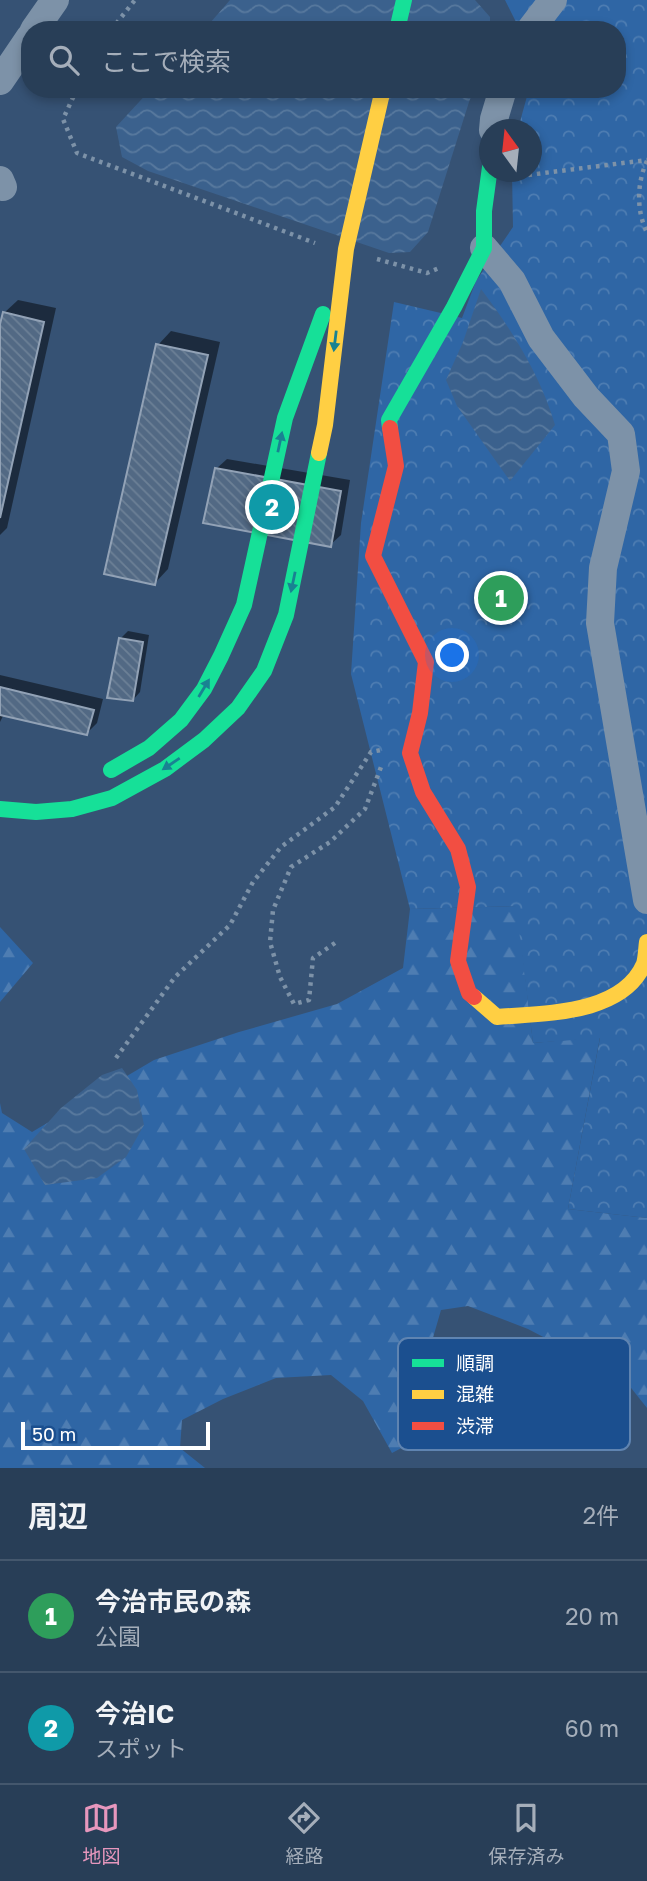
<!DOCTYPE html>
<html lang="ja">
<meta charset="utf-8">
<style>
body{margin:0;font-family:"Golos Text","Noto Sans JP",sans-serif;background:#30455d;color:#f1f3f6}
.compass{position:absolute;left:479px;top:119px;width:63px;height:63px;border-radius:50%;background:#283e57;box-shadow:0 4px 10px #0003;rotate:345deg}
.scale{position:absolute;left:21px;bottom:18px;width:189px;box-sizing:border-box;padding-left:7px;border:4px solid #fff;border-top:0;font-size:19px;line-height:24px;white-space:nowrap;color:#fff;-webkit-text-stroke:5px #1b4f8f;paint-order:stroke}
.you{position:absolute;left:453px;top:656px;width:24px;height:24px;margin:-18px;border:5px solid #fff;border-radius:50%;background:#1a73e8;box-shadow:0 0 0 10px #1a73e833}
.badge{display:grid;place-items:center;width:46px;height:46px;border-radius:50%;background:#e797bd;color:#fff;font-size:23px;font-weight:700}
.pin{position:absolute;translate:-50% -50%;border:4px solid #fff;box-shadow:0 2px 7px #0006}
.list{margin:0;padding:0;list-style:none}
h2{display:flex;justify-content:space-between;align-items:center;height:91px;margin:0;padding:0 28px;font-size:30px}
h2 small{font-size:23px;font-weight:400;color:#a5aeba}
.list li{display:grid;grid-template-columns:46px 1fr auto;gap:21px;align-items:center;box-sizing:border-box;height:112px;padding:0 28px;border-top:2px solid #44576d}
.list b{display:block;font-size:26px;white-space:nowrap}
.list p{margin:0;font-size:23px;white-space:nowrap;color:#a5aeba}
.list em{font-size:23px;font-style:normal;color:#a5aeba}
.icon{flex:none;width:38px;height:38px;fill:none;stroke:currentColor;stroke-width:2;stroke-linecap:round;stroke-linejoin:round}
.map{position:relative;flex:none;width:647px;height:1468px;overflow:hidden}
.search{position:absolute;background:#283e57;box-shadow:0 4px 10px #0003;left:21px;right:21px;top:21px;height:77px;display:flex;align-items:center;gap:18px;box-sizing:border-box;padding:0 24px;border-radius:28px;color:#a5aeba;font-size:26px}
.sheet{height:315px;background:#283e57}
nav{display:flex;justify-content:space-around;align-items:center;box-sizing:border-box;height:98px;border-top:2px solid #44576d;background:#283e57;font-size:19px;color:#a5aeba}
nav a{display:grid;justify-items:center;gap:4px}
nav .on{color:#e797bd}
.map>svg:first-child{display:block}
.forest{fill:url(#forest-firs)}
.park{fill:url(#park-crowns)}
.water{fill:url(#water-waves)}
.shadow{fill:#0007}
.building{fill:url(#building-back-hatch);stroke:#92a2b6;stroke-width:2}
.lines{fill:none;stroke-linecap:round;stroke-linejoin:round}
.path{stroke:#7d92a8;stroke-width:4.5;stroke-dasharray:3.5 5;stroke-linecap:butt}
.street{stroke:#7d92a8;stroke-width:28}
.fast{stroke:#16e098;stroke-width:16}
.slow{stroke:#ffcf43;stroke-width:16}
.jam{stroke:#f24e42;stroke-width:16}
.oneway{fill:#198292}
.key{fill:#1b4f8f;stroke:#5f84b1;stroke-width:2}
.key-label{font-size:19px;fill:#fff}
</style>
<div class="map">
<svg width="647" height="1468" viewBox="0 0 647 1468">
<defs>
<pattern id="forest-firs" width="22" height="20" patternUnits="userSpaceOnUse" patternTransform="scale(1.75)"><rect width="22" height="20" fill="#2f66a5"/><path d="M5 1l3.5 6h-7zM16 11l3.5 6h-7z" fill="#4e7db2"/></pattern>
<pattern id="park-crowns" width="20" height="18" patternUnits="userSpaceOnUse" patternTransform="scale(1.75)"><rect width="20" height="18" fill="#2f66a5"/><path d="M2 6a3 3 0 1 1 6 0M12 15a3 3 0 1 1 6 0" fill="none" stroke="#4e7db2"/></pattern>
<pattern id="water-waves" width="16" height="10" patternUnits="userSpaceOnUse" patternTransform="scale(1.75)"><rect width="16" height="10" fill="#3b618d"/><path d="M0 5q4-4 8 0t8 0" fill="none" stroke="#58799e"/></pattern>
<pattern id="building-back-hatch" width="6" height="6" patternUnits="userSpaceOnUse" patternTransform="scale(1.75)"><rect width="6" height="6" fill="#526984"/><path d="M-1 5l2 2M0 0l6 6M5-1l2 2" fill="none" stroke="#6c8096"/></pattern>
</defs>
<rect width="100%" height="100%" fill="#365274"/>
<g class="forest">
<path d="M517,906L533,1043L600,1037L568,1209L647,1218V1408L624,1379L528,1329L468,1306L441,1310L428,1355L447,1397L430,1433L392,1453L363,1401L331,1375L276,1378L223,1399L182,1420L180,1448L205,1468H0V1103L2,1113L32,1132L154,1060L239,1032L337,1004L403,968L410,909Z"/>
<path d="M0,927L33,963L0,1002Z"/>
</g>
<path class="park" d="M505,0H647V1218L568,1209L600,1038L533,1043L516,906L410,909L351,674L361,523L394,302L462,318L476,281L513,227L512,172H532V130L518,129L529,89H617V30H520Z"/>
<g class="water">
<path d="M230,0H475L490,17V30H204Z"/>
<path d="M151,89H474L469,102L428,232L410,252L389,253L148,171L122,157L116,127Z"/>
<path d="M481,289C512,330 541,376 555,425L510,481L457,406L446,380L463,342Z"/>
<path d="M122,1068L137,1090L144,1125L126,1157L97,1178L45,1185L24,1149L61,1108L102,1075Z"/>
</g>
<g class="shadow">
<path d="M18,300L56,308L7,528L0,535V332L4,313Z"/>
<path d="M171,331L220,342L168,569L155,583L158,345Z"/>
<path d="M227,459L350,480L341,535L330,545L216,469Z"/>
<path d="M128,631L149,635L140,692L133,700L121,638Z"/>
<path d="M0,675L103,699L97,723L87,733L4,714L0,722Z"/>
</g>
<g class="building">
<path d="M3,312L44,322L0,518V324Z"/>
<path d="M156,344L208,355L155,585L104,574Z"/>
<path d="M215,468L341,491L331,547L203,523Z"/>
<path d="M119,638L143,642L133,701L107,698Z"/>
<path d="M0,687L94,710L87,735L0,715Z"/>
</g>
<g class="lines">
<g class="path">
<path d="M111,30L135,0"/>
<path d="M77,89L63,119L77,153L315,243"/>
<path d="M647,161C637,182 636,211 647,232"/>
<path d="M520,176L647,160"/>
<path d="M377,259L427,273L439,268"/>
<path d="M335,943L313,958L309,1000L294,1004L280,977L270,942L273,910L291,867L330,842L365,809L381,767"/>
<path d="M116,1058L175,977L230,925L253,882L281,847L335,807L371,752L381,750"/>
</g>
<g class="street">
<path d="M34,30L55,0"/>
<path d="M530,30L553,0"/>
<path d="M0,81L30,37"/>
<path d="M493,130L494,119L503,89"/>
<path d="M0,180L3,187"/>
<path d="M484,248L512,281L541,338L586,397L621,434L626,471L603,568L600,623L647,900"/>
</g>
<g class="fast">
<path d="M397,30L404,0"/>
<path d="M390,428L389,420L454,307L484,248V211L490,167"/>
<path d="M111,770L149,748L181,720L204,689L221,656L244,605L285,418L323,314"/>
<path d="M0,809L36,812L72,809L112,798L165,769L204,740L238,708L264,671L286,615L319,453"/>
</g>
<g class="slow">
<path d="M319,453L325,425L346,249L383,89"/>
<path d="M474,997L497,1017C544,1013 622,1015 644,964C646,957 646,949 647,942"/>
</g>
<path class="jam" d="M390,428L396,466L373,556L426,662L420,713L410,753L423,792L458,849L468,887L458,961L469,993L474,997"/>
</g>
<defs><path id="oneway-solid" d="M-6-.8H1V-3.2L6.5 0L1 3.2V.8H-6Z" transform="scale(1.75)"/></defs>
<g class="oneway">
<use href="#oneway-solid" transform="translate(335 341) rotate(97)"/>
<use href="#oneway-solid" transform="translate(280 442) rotate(-78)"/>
<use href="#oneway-solid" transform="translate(293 582) rotate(102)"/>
<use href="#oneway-solid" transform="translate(204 688) rotate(-59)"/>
<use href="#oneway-solid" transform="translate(171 764) rotate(146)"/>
</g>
<rect x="398" y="1338" width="232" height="112" rx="10" class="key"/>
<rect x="412" y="1359" width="32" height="8" fill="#16e098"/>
<rect x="412" y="1390" width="32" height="9" fill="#ffcf43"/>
<rect x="412" y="1422" width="32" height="8" fill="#f24e42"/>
<g class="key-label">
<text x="456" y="1370">順調</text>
<text x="456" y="1401">混雑</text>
<text x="456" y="1433">渋滞</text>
</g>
</svg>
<svg class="compass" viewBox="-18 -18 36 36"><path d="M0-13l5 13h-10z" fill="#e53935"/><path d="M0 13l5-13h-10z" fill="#a5aeba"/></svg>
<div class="scale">50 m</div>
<div class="you"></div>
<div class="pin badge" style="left:501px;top:598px;background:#2e9e5b">1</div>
<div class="pin badge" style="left:272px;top:507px;background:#0f9aa8">2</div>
<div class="search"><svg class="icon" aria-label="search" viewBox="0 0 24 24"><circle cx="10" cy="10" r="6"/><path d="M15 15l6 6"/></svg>ここで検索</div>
</div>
<section class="sheet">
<h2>周辺<small>2件</small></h2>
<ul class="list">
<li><span class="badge" style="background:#2e9e5b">1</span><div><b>今治市民の森</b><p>公園</p></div><em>20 m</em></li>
<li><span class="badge" style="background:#0f9aa8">2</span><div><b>今治IC</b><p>スポット</p></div><em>60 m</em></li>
</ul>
</section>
<nav>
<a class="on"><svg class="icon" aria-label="map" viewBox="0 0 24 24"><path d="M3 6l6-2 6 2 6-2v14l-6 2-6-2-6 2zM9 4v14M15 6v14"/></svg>地図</a>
<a><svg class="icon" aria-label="directions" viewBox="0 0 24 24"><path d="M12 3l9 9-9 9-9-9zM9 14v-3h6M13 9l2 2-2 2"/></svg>経路</a>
<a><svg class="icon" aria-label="saved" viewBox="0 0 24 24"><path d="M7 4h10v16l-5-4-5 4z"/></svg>保存済み</a>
</nav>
